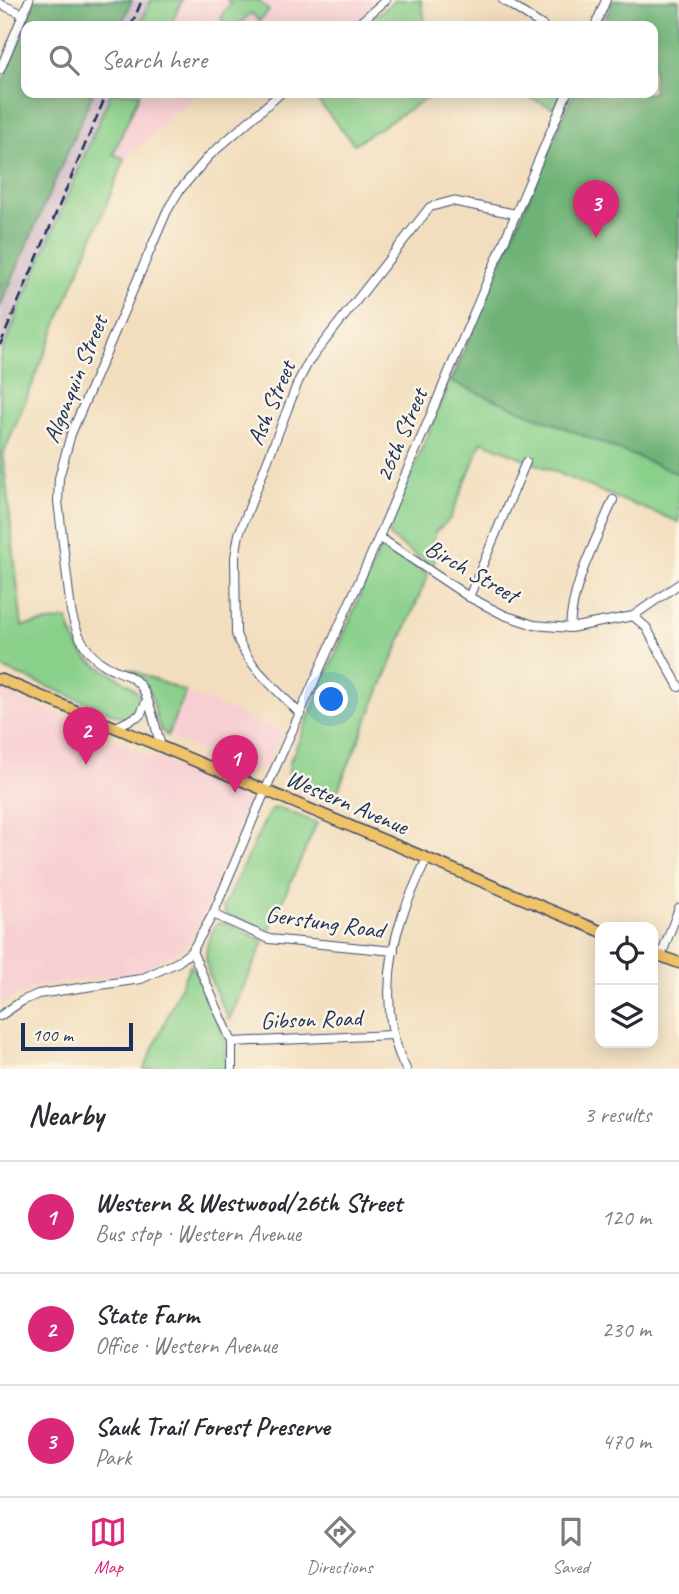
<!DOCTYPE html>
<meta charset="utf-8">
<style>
body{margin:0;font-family:Caveat,sans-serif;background:#f2f2f3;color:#2b2b33}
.controls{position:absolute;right:21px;bottom:21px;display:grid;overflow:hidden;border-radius:14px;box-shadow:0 4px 18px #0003}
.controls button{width:63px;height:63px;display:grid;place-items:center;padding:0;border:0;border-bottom:2px solid #e1e1e2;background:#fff;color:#2b2b33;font:35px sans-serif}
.scale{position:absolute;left:21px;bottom:18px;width:112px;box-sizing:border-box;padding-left:7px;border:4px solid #1b2f5e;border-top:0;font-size:19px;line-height:24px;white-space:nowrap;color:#1b2f5e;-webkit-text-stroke:5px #fcf5e5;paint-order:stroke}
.you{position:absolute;left:332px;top:700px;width:24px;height:24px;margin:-18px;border:5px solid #fff;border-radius:50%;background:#1a73e8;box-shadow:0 0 0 10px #1a73e833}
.badge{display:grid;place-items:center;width:46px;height:46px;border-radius:50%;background:#db2777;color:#fff;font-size:23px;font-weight:700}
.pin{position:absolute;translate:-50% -58px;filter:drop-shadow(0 2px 4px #0008)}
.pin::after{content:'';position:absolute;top:37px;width:24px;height:21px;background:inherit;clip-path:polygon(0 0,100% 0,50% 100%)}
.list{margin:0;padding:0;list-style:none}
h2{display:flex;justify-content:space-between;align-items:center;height:91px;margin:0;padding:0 28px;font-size:30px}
h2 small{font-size:23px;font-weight:400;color:#7c7c81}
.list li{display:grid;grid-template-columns:46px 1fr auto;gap:21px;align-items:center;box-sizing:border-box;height:112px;padding:0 28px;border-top:2px solid #e1e1e2}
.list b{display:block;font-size:26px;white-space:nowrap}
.list p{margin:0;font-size:23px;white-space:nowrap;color:#7c7c81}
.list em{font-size:23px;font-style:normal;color:#7c7c81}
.icon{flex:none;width:38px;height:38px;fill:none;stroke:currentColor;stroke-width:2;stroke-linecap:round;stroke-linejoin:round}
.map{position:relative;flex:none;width:679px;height:1069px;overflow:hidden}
.search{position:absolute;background:#fff;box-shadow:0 4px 18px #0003;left:21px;right:21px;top:21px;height:77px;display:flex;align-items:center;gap:18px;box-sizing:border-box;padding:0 24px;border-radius:14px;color:#7c7c81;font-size:26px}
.sheet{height:427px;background:#fff}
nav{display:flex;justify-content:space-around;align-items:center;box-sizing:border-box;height:98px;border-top:2px solid #e1e1e2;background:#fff;font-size:19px;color:#7c7c81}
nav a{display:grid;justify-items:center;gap:4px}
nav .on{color:#db2777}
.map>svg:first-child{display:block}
.built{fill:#f7cfd3}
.industrial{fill:#d2bdc7}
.green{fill:#89d08b;stroke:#528074;stroke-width:2}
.forest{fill:#6eb277;stroke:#44706a;stroke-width:2}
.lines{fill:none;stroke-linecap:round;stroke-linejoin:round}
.minor-casing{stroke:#3b496c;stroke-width:10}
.major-casing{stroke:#3b496c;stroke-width:13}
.minor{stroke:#fff;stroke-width:8}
.major{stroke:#f0c369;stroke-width:10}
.rail{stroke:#1b2f5e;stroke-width:2.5;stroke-dasharray:10 5;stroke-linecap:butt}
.labels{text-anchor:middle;stroke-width:5;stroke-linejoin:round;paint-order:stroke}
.street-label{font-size:24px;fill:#1b2f5e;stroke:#fcf5e5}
</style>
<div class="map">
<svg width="679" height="1069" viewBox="0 0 679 1069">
<rect width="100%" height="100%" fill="#fcf5e5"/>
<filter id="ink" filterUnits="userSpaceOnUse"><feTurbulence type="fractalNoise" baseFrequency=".0143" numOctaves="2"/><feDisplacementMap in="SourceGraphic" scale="14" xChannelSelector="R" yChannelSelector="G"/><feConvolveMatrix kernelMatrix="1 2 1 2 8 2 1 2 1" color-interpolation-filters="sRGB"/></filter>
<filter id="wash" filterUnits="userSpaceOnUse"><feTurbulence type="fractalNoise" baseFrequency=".00686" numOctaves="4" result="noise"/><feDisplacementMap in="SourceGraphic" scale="28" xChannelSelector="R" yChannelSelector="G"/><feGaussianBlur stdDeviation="1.57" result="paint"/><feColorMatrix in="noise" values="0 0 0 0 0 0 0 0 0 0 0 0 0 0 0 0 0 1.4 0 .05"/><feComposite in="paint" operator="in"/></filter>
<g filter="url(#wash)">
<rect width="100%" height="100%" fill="#f2debe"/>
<g class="built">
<path d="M182,0H381L351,26H170Z"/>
<path d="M140,93H197L125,159L113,154Z"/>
<path d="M0,690L239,794L245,807L244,816L220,870L205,916L195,933L182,948L141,972L48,984L21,992L0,1006Z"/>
<path d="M186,692L283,732L263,770L250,772L167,736Z"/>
</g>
<g class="industrial">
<path d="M132,0H151L140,26H121Z"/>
<path d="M93,93H111L0,356V307Z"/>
</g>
<g class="green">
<path d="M151,0H182L170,26H140Z"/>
<path d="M227,0H258L269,11L259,21L251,13L238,26C217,26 218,16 231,4Z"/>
<path d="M395,0H421L426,26H365Z"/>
<path d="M613,0H679V522L612,496L482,441L450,519L435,532L432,546L436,557L432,567L390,537L388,528L573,93H653V26H602Z"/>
<path d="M111,93H140L113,154L125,159L3,455L22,626L67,619C71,633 76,646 86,657C101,673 172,694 126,719L0,667V356Z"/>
<path d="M311,93H435L354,144Z"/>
<path d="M518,93H563L556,109Z"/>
<path d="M380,548L389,549L428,575L335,797L292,784L289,779V764Z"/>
<path d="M129,669L186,692L167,736C155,727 156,709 151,695C147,683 138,676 129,669Z"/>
<path d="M280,808L317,823L268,933L226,914L223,908L268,814L272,809Z"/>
<path d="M218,923H226L264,941L229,1020C214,985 192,958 218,923Z"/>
<path d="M190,965L197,973L226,1041V1069H144Z"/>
</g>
<g class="forest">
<path d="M35,0H132L121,26H26V93H93L0,307V90L8,65Z"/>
<path d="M613,0H679V474L451,382L573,93H653V26H602Z"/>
</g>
</g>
<g filter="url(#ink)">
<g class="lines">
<g class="minor-casing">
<g id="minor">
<path d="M503,0L543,26"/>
<path d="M0,4L23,14"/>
<path d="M356,26L386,0"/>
<path d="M595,26L606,0"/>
<path d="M0,70L29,0"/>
<path d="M379,537L469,597L504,615L534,625L570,628L633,616L679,584"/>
<path d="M469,597L526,462"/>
<path d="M633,616L646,627L679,687"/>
<path d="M570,628C572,583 596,541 613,500"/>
<path d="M300,714C278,690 246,665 236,634L235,557L239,534L298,382L309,361L430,207L452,201L516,214"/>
<path d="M116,727L140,715L147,700"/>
<path d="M161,746C155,728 152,704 142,688C133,674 118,673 105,665C85,654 76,633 71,611L58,501L59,478L71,434L167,211L179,191L209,156L281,93"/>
<path d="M213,914L269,939L394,951"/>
<path d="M192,951L232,1042V1069"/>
<path d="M661,956L679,908"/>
<path d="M0,1016L22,1001L38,994L141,979L178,962L192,951L213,914L265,791L379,537L567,93"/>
<path d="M232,1042L392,1035"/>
<path d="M406,1069C382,1024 386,961 403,914C410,895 419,876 427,858"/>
</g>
</g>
<g class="major-casing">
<g id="major">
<path d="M0,679L600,931"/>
<path d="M653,953L679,963"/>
</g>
</g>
<use href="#minor" class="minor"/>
<use href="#major" class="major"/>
<g class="rail">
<path d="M131,26L142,0"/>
<path d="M0,345L107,93"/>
</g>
</g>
</g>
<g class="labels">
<g class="street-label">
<text transform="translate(75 379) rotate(-68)" y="8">Algonquin Street</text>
<text transform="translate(271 403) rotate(-67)" y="8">Ash Street</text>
<text transform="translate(401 435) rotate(-67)" y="8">26th Street</text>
<text transform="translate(472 571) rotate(30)" y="8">Birch Street</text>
<text transform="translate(347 802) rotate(23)" y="8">Western Avenue</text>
<text transform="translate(325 922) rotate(8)" y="8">Gerstung Road</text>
<text transform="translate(311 1019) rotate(-2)" y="8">Gibson Road</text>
</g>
</g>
</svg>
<div class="controls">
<button><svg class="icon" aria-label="locate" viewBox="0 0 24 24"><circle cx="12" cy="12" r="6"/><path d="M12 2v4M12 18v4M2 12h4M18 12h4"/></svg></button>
<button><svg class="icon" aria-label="layers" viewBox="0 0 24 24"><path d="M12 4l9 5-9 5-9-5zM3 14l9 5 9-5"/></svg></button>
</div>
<div class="scale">100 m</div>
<div class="you"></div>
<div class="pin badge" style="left:235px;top:793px">1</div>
<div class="pin badge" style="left:86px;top:765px">2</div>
<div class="pin badge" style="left:596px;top:238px">3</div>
<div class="search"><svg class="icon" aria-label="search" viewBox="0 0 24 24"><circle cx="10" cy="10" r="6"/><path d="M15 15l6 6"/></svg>Search here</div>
</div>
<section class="sheet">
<h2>Nearby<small>3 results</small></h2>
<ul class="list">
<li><span class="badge">1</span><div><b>Western &amp; Westwood/26th Street</b><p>Bus stop · Western Avenue</p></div><em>120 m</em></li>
<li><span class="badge">2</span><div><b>State Farm</b><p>Office · Western Avenue</p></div><em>230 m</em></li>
<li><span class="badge">3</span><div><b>Sauk Trail Forest Preserve</b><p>Park</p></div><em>470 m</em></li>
</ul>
</section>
<nav>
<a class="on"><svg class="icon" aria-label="map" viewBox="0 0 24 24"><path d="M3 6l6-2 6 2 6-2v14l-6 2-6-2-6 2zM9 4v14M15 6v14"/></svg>Map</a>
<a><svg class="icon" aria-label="directions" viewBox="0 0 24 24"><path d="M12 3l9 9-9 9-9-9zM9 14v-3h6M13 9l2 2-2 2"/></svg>Directions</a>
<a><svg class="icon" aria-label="saved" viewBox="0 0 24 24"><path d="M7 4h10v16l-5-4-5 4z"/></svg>Saved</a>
</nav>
